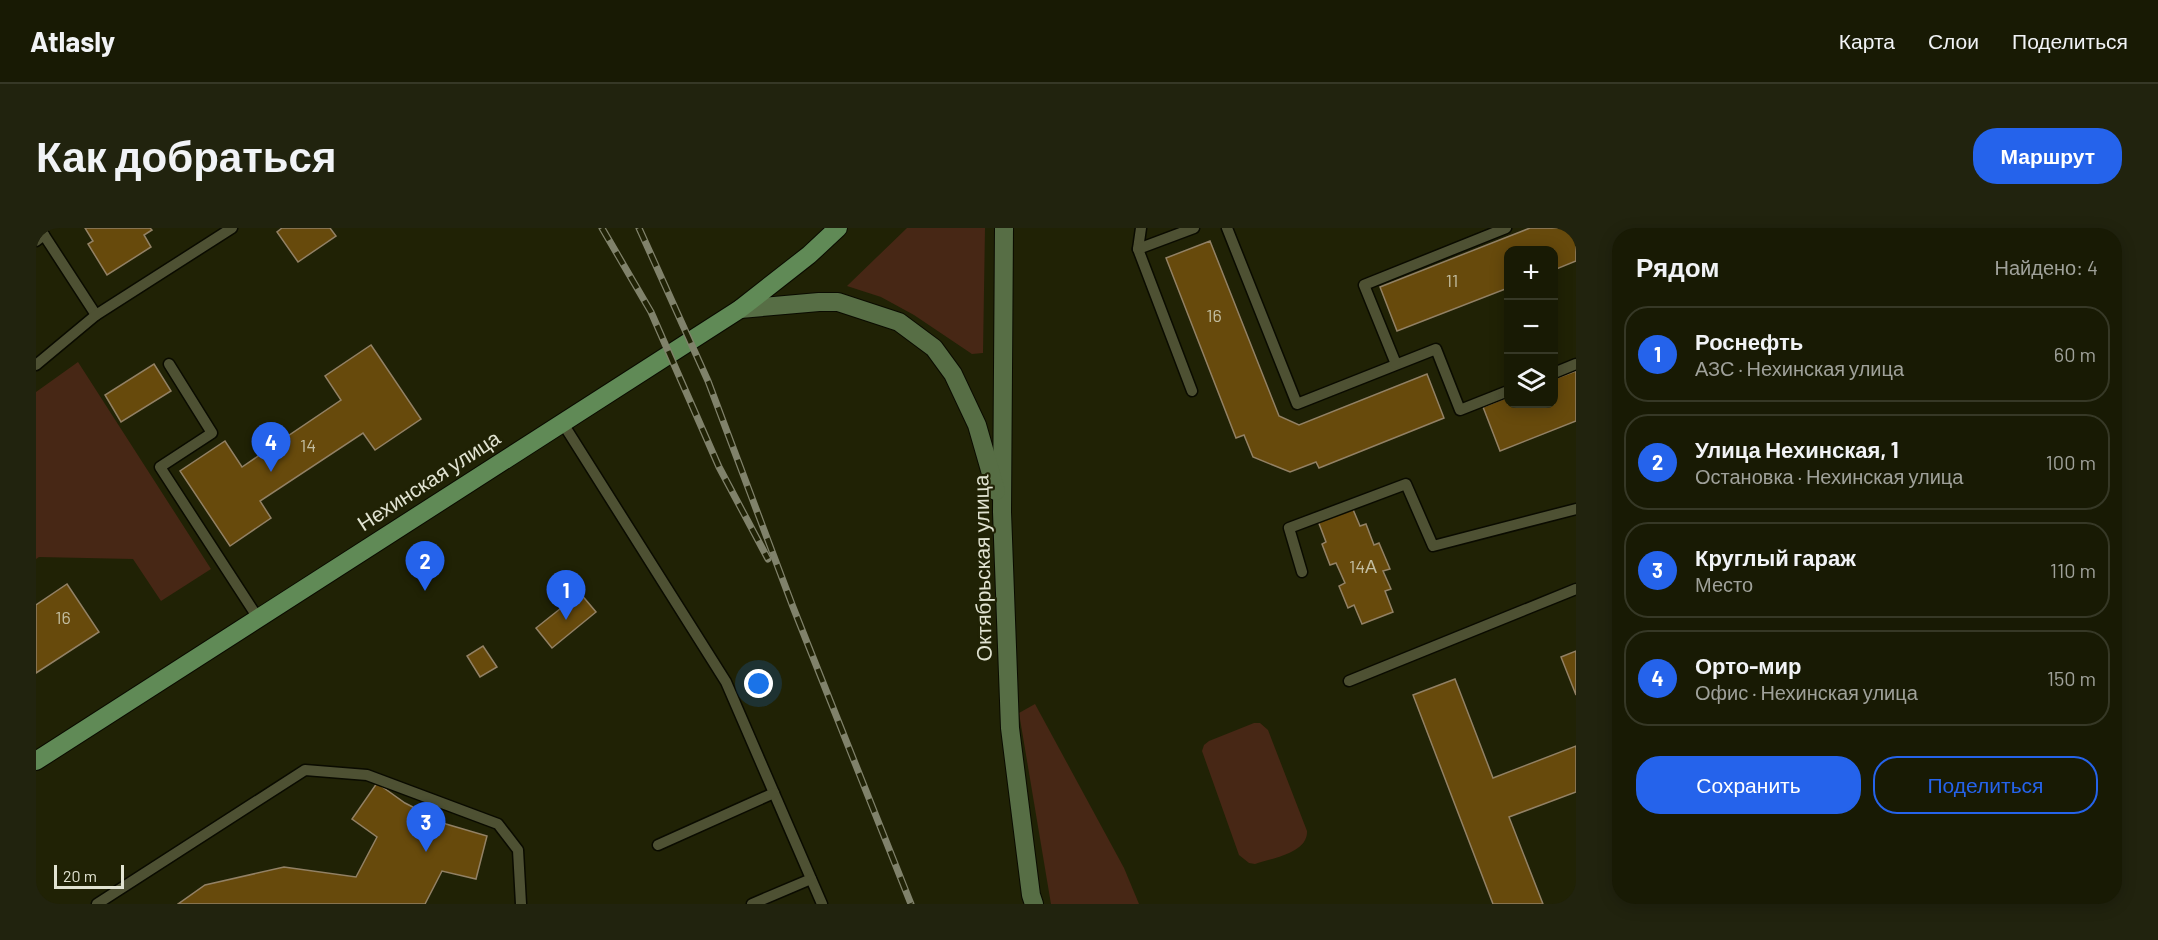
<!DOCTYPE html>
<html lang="ru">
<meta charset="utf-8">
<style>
body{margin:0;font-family:Barlow,sans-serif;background:#21230e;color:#f1f3f6}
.controls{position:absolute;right:18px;top:18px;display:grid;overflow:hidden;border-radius:12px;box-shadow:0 3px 15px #0003}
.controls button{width:54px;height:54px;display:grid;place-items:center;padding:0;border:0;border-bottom:2px solid #363826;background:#181a04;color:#f1f3f6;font:30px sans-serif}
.scale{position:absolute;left:18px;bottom:15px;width:70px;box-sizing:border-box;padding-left:6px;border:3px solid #e1e3d2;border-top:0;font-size:16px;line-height:21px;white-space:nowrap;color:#e1e3d2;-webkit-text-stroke:4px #202205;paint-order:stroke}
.you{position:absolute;left:723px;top:456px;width:21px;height:21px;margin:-15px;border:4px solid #fff;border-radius:50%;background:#1a73e8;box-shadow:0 0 0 9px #1a73e833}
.badge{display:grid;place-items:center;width:39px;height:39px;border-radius:50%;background:#2563eb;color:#fff;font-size:20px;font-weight:700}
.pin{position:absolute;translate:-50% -50px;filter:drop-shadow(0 2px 3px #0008)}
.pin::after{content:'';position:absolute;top:32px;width:21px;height:18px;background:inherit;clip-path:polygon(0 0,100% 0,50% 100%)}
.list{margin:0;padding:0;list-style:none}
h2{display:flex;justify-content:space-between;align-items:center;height:78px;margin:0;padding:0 24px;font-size:26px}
h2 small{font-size:20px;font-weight:400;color:#9fa19a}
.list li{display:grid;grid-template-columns:39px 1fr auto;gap:18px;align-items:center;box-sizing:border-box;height:96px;margin:0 12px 12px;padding:0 12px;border:2px solid #363826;border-radius:24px}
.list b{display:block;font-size:22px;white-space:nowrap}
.list p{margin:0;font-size:20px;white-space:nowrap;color:#9fa19a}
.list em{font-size:20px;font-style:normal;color:#9fa19a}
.actions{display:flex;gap:12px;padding:18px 24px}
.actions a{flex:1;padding:14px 0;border:2px solid #2563eb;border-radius:24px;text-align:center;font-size:21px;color:#2563eb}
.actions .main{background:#2563eb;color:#fff}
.icon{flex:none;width:33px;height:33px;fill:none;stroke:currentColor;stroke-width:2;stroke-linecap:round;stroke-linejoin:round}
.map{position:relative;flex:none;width:1540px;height:676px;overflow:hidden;border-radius:24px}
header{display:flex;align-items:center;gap:36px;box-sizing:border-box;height:84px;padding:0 30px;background:#181a04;border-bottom:2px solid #363826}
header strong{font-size:28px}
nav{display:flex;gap:33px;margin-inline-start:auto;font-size:21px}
.intro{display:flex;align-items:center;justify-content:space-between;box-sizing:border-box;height:144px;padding:0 36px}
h1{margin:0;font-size:42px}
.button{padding:15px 27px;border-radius:24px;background:#2563eb;color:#fff;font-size:21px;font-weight:700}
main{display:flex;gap:36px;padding:0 36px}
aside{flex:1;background:#181a04;border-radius:24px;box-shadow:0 3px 15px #0003}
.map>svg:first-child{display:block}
.green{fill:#472715}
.building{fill:#674a0c;stroke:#928165;stroke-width:1.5}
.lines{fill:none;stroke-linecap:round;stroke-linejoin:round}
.lane-casing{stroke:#0a0b00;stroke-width:13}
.secondary-casing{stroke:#0a0b00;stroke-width:20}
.primary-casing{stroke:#0a0b00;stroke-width:20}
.lane{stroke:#4e5133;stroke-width:10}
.secondary{stroke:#576e45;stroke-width:18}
.primary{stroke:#608a56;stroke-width:18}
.rail-casing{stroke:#80826b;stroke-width:7}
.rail{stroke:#202205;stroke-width:4.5;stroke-dasharray:14;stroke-linecap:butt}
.labels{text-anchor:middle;stroke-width:4.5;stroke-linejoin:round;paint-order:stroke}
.number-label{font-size:18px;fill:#c2bda0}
.street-label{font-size:21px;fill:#e1e3d2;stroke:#202205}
</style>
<header>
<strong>Atlasly</strong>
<nav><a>Карта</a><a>Слои</a><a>Поделиться</a></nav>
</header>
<div class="intro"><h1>Как добраться</h1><a class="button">Маршрут</a></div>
<main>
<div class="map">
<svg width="1540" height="676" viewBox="0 0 1540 676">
<rect width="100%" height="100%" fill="#202205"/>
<g class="green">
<path d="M871,0H949L947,125L936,126L878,87L845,69L811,58Z"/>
<path d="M42,134L175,341L125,373L97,331L3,329L0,331V164Z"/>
<path d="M999,476L1088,640L1103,676H1015L983,485Z"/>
<path d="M1218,495H1224L1232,502L1271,603C1272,625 1236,630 1219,636L1213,635L1203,627L1166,523L1168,517L1173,513Z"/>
</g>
<g class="building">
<path d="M49,0H114L116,2L108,7L115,19L71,47L52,16L57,13Z"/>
<path d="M246,0H294L300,8L262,34L241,4Z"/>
<path d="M1494,0H1540V33L1518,42V22H1472V60L1361,103L1344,59Z"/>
<path d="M1174,13L1243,188L1263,197L1391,146L1408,190L1283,240L1280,234L1254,244L1217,229L1208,207L1200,210L1130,30Z"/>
<path d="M335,117L385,191L339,222L327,205L224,273L235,290L194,318L144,243L189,213L206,239L305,172L289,148Z"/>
<path d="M118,136L135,163L85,194L69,167Z"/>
<path d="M1540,143V193L1464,223L1447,179L1472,169V176H1518V151Z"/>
<path d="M1316,279L1324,298L1330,296L1338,317L1343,315L1354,341L1347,343L1355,361L1349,363L1357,384L1326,396L1318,377L1312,380L1303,358L1309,355L1300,335L1294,337L1286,316L1290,314L1282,293Z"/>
<path d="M31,356L63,404L0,445V377Z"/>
<path d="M544,365L560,384L516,420L500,400Z"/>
<path d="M447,418L461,439L444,449L431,428Z"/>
<path d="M1540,423V467L1525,429Z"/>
<path d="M1419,451L1457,550L1540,518V564L1473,589L1507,676H1457L1377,467Z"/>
<path d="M341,555L369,575L410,596L451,608L440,651L406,643L389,676H142L169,657L248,639L320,649L341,609L316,591Z"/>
</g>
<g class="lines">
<g class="lane-casing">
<g id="lane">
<path d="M1105,0L1102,21L1156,163"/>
<path d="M1191,0L1261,176L1400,121L1424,182L1472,163"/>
<path d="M8,7L60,87"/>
<path d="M0,13L8,7L4,0"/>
<path d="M1102,21L1158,0"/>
<path d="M133,136L176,205L124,239L222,390"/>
<path d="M1360,136L1328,57L1470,0"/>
<path d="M0,137L60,87L196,0"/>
<path d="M1518,145L1540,136"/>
<path d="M526,194L690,454L786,676"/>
<path d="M1266,344L1253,300L1370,256L1397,318L1540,281"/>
<path d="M1313,453L1540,361"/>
<path d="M622,617L738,565"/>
<path d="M61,676L269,542L331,547L462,596L482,622L485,676"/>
<path d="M716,676L775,651"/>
</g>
</g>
<g class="secondary-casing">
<g id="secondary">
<path d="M968,0L966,284L974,500L995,667L998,676"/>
<path d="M704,81L783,74H802L863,94L898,120L917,146L941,197L960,263"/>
</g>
</g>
<g class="primary-casing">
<path id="primary" d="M0,533L704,81L773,27L802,0"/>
</g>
<use href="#lane" class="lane"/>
<use href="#secondary" class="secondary"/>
<use href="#primary" class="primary"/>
<g class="rail-casing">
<g id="rail">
<path d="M566,0L615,84L683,239L732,331"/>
<path d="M603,0L672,153L757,379L875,676"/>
</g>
</g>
<use href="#rail" class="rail"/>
</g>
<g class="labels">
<g class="number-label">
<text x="1416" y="59">11</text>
<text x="1178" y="94">16</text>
<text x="272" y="224">14</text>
<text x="1327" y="345">14А</text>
<text x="27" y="396">16</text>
</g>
<g class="street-label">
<text transform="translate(393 253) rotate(-33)" y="7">Нехинская улица</text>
<text transform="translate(947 340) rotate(-91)" y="7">Октябрьская улица</text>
</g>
</g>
</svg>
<div class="controls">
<button>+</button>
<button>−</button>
<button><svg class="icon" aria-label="layers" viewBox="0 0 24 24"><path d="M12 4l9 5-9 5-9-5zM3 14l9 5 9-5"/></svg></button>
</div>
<div class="scale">20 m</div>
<div class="you"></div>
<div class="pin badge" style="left:530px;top:392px">1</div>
<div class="pin badge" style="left:389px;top:363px">2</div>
<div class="pin badge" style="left:390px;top:624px">3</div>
<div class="pin badge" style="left:235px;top:244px">4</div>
</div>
<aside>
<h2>Рядом<small>Найдено: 4</small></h2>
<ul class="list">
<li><span class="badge">1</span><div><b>Роснефть</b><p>АЗС · Нехинская улица</p></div><em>60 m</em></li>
<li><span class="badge">2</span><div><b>Улица Нехинская, 1</b><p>Остановка · Нехинская улица</p></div><em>100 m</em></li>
<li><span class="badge">3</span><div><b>Круглый гараж</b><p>Место</p></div><em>110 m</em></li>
<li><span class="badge">4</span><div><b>Орто-мир</b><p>Офис · Нехинская улица</p></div><em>150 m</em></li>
</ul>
<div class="actions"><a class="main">Сохранить</a><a>Поделиться</a></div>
</aside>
</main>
